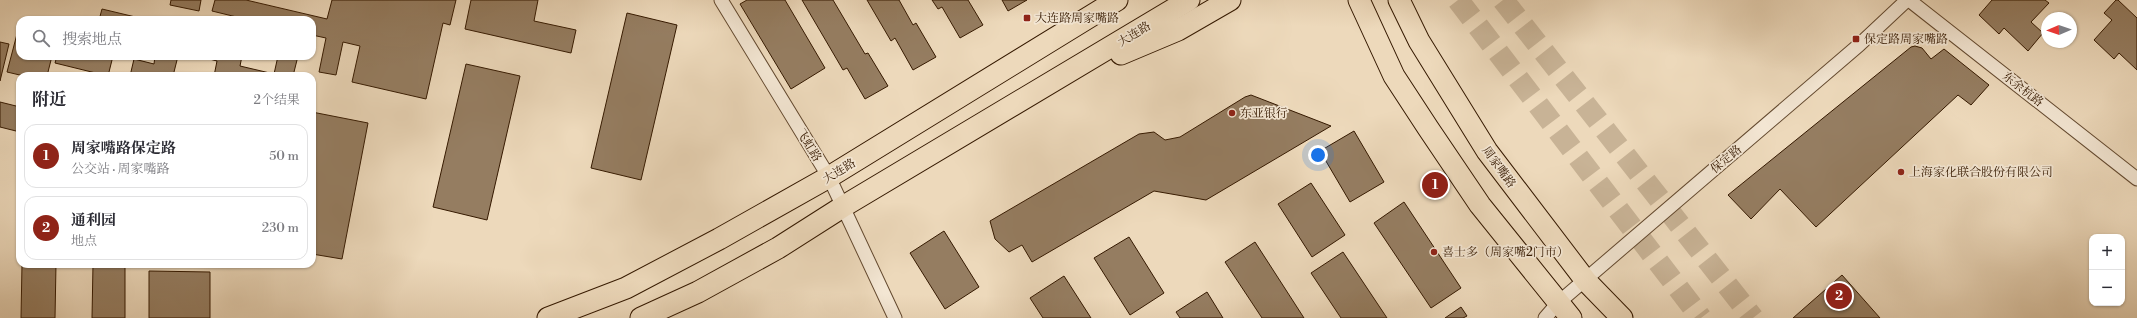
<!DOCTYPE html>
<html lang="zh">
<meta charset="utf-8">
<style>
body{margin:0;font-family:"Libre Bodoni","Noto Serif SC",serif;background:#f7f7f7;color:#2b2b33}
.controls{position:absolute;right:12px;bottom:12px;display:grid;overflow:hidden;border-radius:8px;box-shadow:0 1px 3px #0004}
.controls button{width:36px;height:36px;display:grid;place-items:center;padding:0;border:0;border-bottom:1px solid #e1e1e2;background:#fff;color:#2b2b33;font:20px sans-serif}
.compass{position:absolute;left:2041px;top:12px;width:36px;height:36px;border-radius:50%;background:#fff;box-shadow:0 1px 3px #0004;rotate:268deg}
.you{position:absolute;left:1318px;top:155px;width:14px;height:14px;margin:-10px;border:3px solid #fff;border-radius:50%;background:#1a73e8;box-shadow:0 0 0 6px #1a73e833}
.badge{display:grid;place-items:center;width:26px;height:26px;border-radius:50%;background:#8f2418;color:#fff;font-size:13px;font-weight:700}
.pin{position:absolute;translate:-50% -50%;border:2px solid #fff;box-shadow:0 1px 4px #0006}
.list{margin:0;padding:0;list-style:none}
h2{display:flex;justify-content:space-between;align-items:center;height:52px;margin:0;padding:0 16px;font-size:17px}
h2 small{font-size:13px;font-weight:400;color:#7c7c81}
.list li{display:grid;grid-template-columns:26px 1fr auto;gap:12px;align-items:center;box-sizing:border-box;height:64px;margin:0 8px 8px;padding:0 8px;border:1px solid #e1e1e2;border-radius:12px}
.list b{display:block;font-size:15px;white-space:nowrap}
.list p{margin:0;font-size:13px;white-space:nowrap;color:#7c7c81}
.list em{font-size:13px;font-style:normal;color:#7c7c81}
.icon{flex:none;width:22px;height:22px;fill:none;stroke:currentColor;stroke-width:2;stroke-linecap:round;stroke-linejoin:round}
.map{position:relative;flex:none;width:2137px;height:318px;overflow:hidden}
.search{position:absolute;background:#fff;box-shadow:0 1px 3px #0004;left:16px;top:16px;width:300px;height:44px;display:flex;align-items:center;gap:10px;box-sizing:border-box;padding:0 14px;border-radius:12px;color:#7c7c81;font-size:15px}
.panel{position:absolute;background:#fff;box-shadow:0 1px 3px #0004;left:16px;top:72px;width:300px;height:196px;border-radius:12px}
.map>svg:first-child{display:block}
.building{fill:#957d61;stroke:#351900}
.lines{fill:none;stroke-linecap:round;stroke-linejoin:round}
.highway-tunnel{stroke:#c8b396;stroke-width:22;stroke-dasharray:22 11;stroke-linecap:butt}
.street-casing{stroke:#63492f;stroke-width:15}
.primary-casing{stroke:#351900;stroke-width:23}
.street{stroke:#f3e6d3;stroke-width:13}
.primary{stroke:#edd9bb;stroke-width:21}
.poi-dot{fill:#8f2418;stroke:#f3e6d3;stroke-width:1.5}
.labels{text-anchor:middle;stroke-width:3.5;stroke-linejoin:round;paint-order:stroke}
.poi-label{font-size:12px;fill:#351900;stroke:#f3e6d3;text-anchor:start}
.street-label{font-size:12px;fill:#351900;stroke:#f3e6d3}
</style>
<div class="map">
<svg width="2137" height="318" viewBox="0 0 2137 318">
<rect width="100%" height="100%" fill="#edd9bb"/>
<filter id="stains"><feTurbulence type="fractalNoise" baseFrequency=".005" numOctaves="4"/><feColorMatrix values="0 0 0 0 .2 0 0 0 0 .09 0 0 0 0 .02 0 0 0 .5 -.17"/></filter>
<radialGradient id="worn" r=".72"><stop offset=".6" stop-color="#630" stop-opacity="0"/><stop offset="1" stop-color="#630" stop-opacity=".3"/></radialGradient>
<g class="building">
<path d="M171,0H201L199,11L170,5Z"/>
<path d="M215,0H246L327,19L332,0H456L450,25L443,23L426,99L352,82L360,46L343,42L336,75L319,72L326,38L312,35V20H249L212,11Z"/>
<path d="M471,0H538L534,21L576,30L571,53L465,29Z"/>
<path d="M747,0H785L825,68L791,89L740,4Z"/>
<path d="M802,0H833L865,54L868,53L888,86L865,99L847,68L843,70Z"/>
<path d="M867,0H899L913,25L916,23L936,57L913,70L895,38L891,41Z"/>
<path d="M932,0H968L983,25L960,38L942,7L938,9Z"/>
<path d="M1002,0H1027L1008,11Z"/>
<path d="M1992,0H2045L2049,3L2031,22L2043,33L2028,51L2004,28L1999,34L1979,15Z"/>
<path d="M2116,0H2118L2137,18V70L2119,53L2114,59L2094,40L2112,20L2104,13Z"/>
<path d="M102,9L148,20H99Z"/>
<path d="M627,13L677,25L641,180L591,168Z"/>
<path d="M17,34L20,35V56H52L47,76H24L7,72Z"/>
<path d="M0,42L9,44L0,81Z"/>
<path d="M1915,46L1922,48L1931,59L1944,49L1989,85L1971,105L1958,95L1816,227L1780,189L1751,219L1728,195L1911,47Z"/>
<path d="M57,56H113L108,76L55,63Z"/>
<path d="M155,56H178L173,76H130L134,59L154,64Z"/>
<path d="M198,56H242L240,66L274,74L278,56H298L293,76H214L217,61Z"/>
<path d="M466,64L520,76L487,220L433,207Z"/>
<path d="M1251,95L1331,126L1206,200L1154,191L1032,262L1022,245L1009,252L995,239L990,221L1139,134L1154,132L1165,140L1180,137L1245,97Z"/>
<path d="M0,102L20,107V132L0,127Z"/>
<path d="M312,112L368,123L342,259L312,254Z"/>
<path d="M1354,131L1384,182L1350,202L1320,151Z"/>
<path d="M1311,183L1345,235L1312,257L1278,204Z"/>
<path d="M1404,202L1461,288L1431,308L1374,223Z"/>
<path d="M944,231L979,287L945,309L910,253Z"/>
<path d="M1129,237L1164,293L1130,315L1094,258Z"/>
<path d="M1255,242L1304,318H1262L1225,262Z"/>
<path d="M1343,252L1387,318H1341L1311,273Z"/>
<path d="M22,264H56L55,318H21Z"/>
<path d="M93,264H125V318H92Z"/>
<path d="M149,271L210,272V318H149Z"/>
<path d="M1842,275L1880,318H1793Z"/>
<path d="M1064,276L1091,318H1043L1030,298Z"/>
<path d="M1207,292L1223,318H1180L1176,312Z"/>
<path d="M1461,307L1467,316L1463,318H1445Z"/>
</g>
<g class="lines">
<g class="highway-tunnel">
<path d="M1458,0L1701,318"/>
<path d="M1503,0L1753,318"/>
</g>
<g class="street-casing">
<g id="street">
<path d="M721,0L829,177L895,318"/>
<path d="M1909,0L2137,179"/>
<path d="M1545,318L1558,303L1859,45L1907,0"/>
</g>
</g>
<g class="primary-casing">
<g id="primary">
<path d="M1359,0L1394,76L1428,128L1480,205L1571,318"/>
<path d="M1399,0L1419,41L1487,151L1586,281L1622,318"/>
<path d="M1121,54L1178,30L1230,0"/>
<path d="M548,318L626,288L719,239L829,177L1117,0"/>
<path d="M641,318L698,292L778,248L844,206L1189,0"/>
</g>
</g>
<use href="#street" class="street"/>
<use href="#primary" class="primary"/>
</g>
<g class="poi-dot">
<rect x="1023" y="14" width="8" height="8" rx="2"/>
<rect x="1852" y="35" width="8" height="8" rx="2"/>
<circle cx="1232" cy="113" r="4"/>
<circle cx="1901" cy="172" r="4"/>
<circle cx="1434" cy="252" r="4"/>
</g>
<g class="labels">
<g class="poi-label">
<text x="1035" y="22">大连路周家嘴路</text>
<text x="1864" y="43">保定路周家嘴路</text>
<text x="1240" y="117">东亚银行</text>
<text x="1909" y="176">上海家化联合股份有限公司</text>
<text x="1442" y="256">喜士多（周家嘴2门市）</text>
</g>
<g class="street-label">
<text transform="translate(1134 34) rotate(-31)" y="4">大连路</text>
<text transform="translate(2023 89) rotate(38)" y="4">东余杭路</text>
<text transform="translate(809 145) rotate(59)" y="4">飞虹路</text>
<text transform="translate(1726 159) rotate(-40)" y="4">保定路</text>
<text transform="translate(1499 167) rotate(54)" y="4">周家嘴路</text>
<text transform="translate(839 171) rotate(-31)" y="4">大连路</text>
</g>
</g>
<rect width="100%" height="100%" filter="url(#stains)"/>
<rect width="100%" height="100%" fill="url(#worn)"/>
</svg>
<div class="controls">
<button>+</button>
<button>−</button>
</div>
<svg class="compass" viewBox="-18 -18 36 36"><path d="M0-13l5 13h-10z" fill="#e53935"/><path d="M0 13l5-13h-10z" fill="#7c7c81"/></svg>
<div class="you"></div>
<div class="pin badge" style="left:1435px;top:185px">1</div>
<div class="pin badge" style="left:1839px;top:296px">2</div>
<div class="search"><svg class="icon" aria-label="search" viewBox="0 0 24 24"><circle cx="10" cy="10" r="6"/><path d="M15 15l6 6"/></svg>搜索地点</div>
<section class="panel">
<h2>附近<small>2个结果</small></h2>
<ul class="list">
<li><span class="badge">1</span><div><b>周家嘴路保定路</b><p>公交站 · 周家嘴路</p></div><em>50 m</em></li>
<li><span class="badge">2</span><div><b>通利园</b><p>地点</p></div><em>230 m</em></li>
</ul>
</section>
</div>
